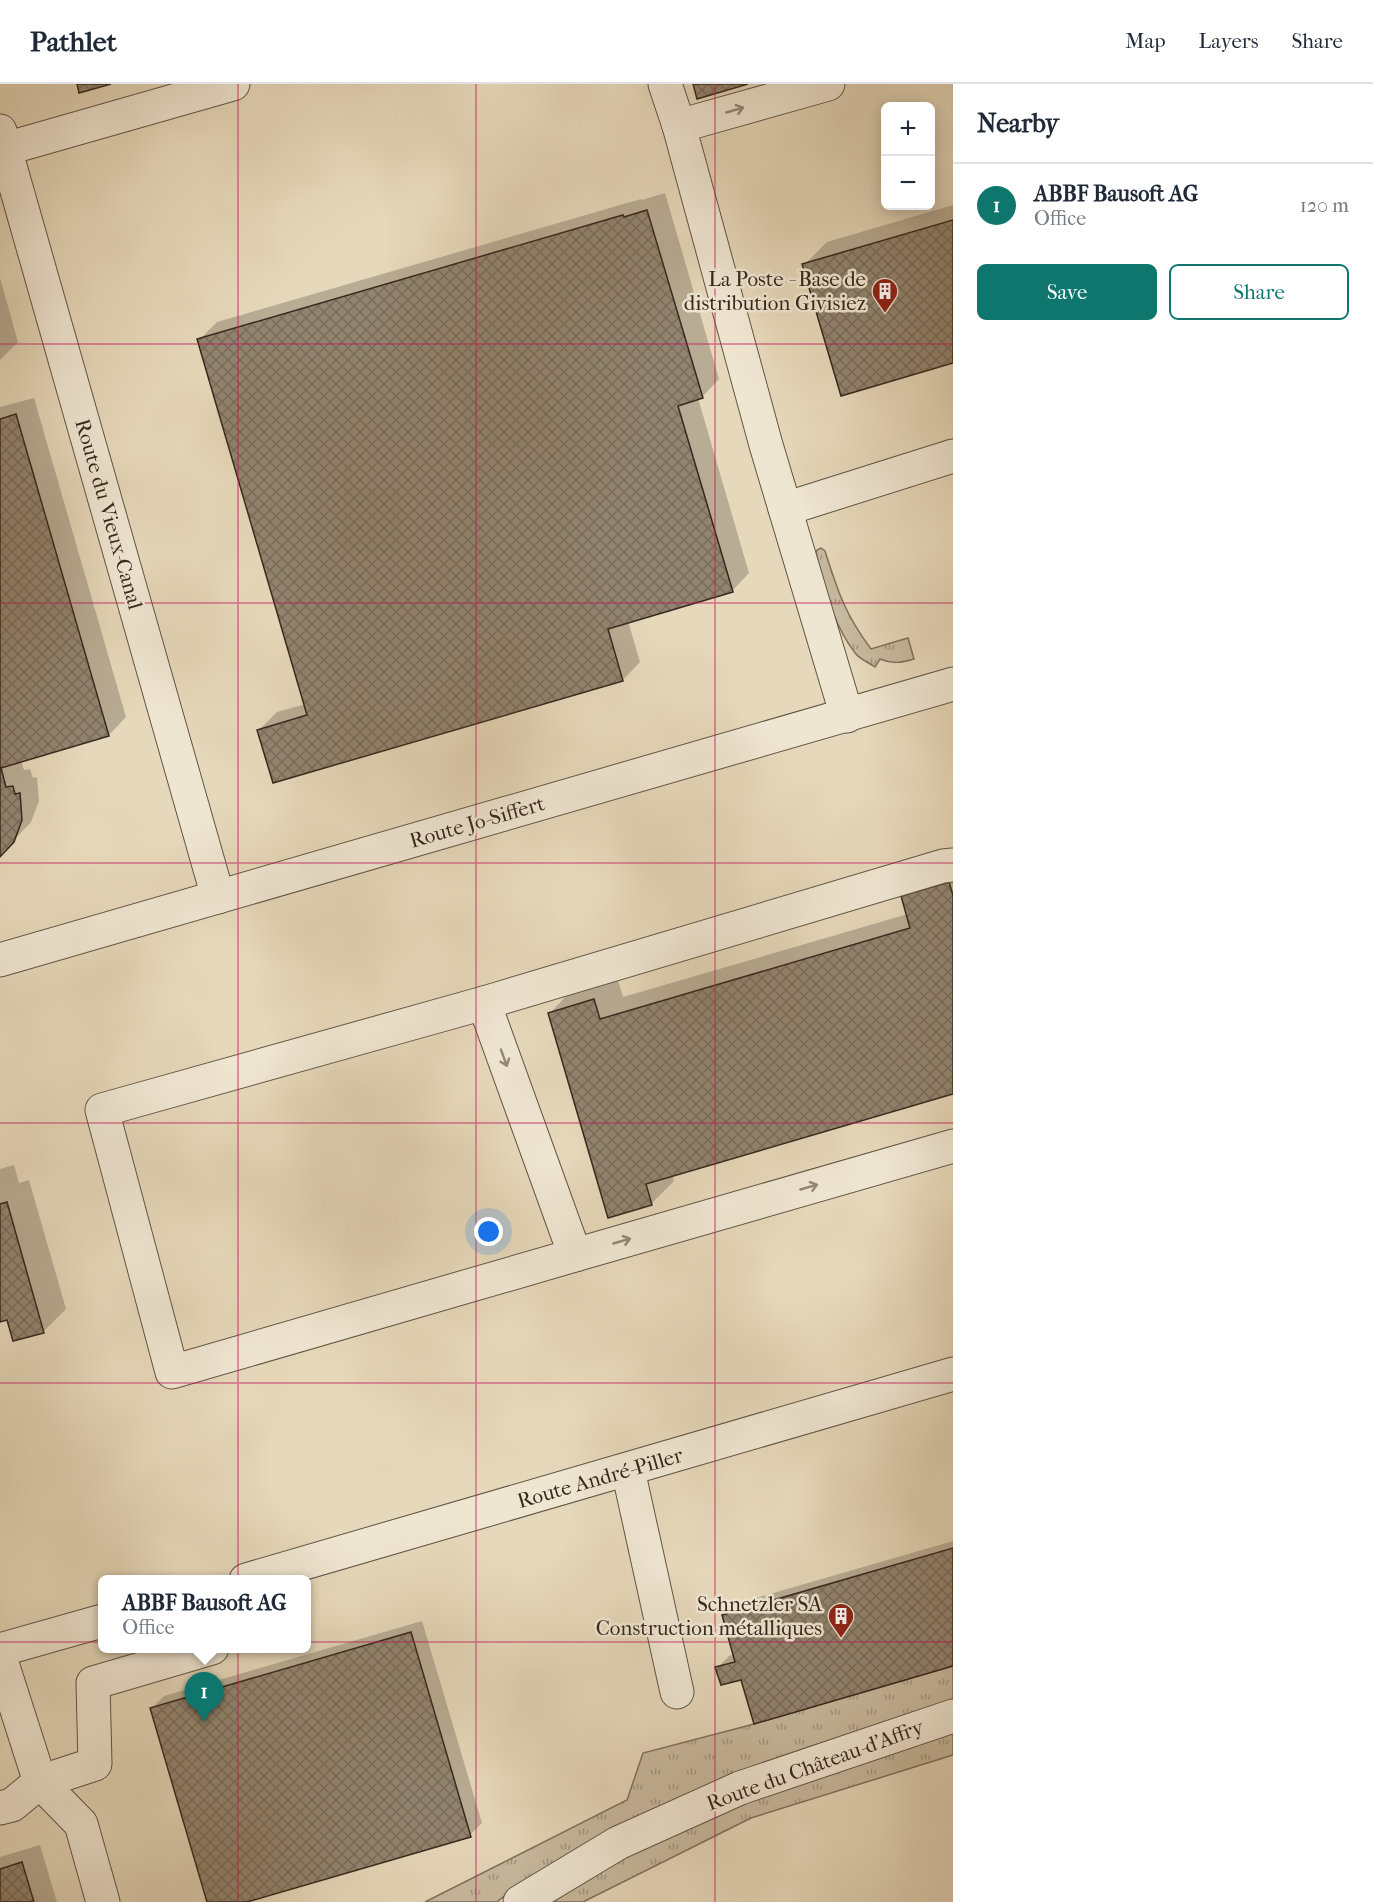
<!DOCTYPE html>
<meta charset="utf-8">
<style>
body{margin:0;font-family:"IM FELL French Canon",serif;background:#f6f6f7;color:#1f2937}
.controls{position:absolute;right:18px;top:18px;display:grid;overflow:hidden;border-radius:9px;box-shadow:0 3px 15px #0003}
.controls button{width:54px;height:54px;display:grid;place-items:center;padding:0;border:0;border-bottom:2px solid #e0e1e3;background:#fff;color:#1f2937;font:30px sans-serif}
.you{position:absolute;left:489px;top:1148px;width:21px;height:21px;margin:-15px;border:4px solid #fff;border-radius:50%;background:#1a73e8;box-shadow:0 0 0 9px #1a73e833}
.badge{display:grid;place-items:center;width:39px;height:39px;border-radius:50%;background:#0f766e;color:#fff;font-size:20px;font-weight:700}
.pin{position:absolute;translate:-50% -50px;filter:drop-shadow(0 2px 3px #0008)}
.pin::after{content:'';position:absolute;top:32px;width:21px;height:18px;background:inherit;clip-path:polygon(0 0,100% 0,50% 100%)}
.popup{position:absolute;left:98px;top:1491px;width:213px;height:78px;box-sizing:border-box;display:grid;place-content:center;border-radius:9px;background:#fff;filter:drop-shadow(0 2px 4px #0005);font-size:20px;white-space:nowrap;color:#747a83}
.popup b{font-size:22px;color:#1f2937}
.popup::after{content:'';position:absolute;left:50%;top:100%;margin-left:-12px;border:12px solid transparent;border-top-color:#fff}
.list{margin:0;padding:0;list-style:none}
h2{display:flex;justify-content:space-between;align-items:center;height:78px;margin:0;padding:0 24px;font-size:26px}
h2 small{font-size:20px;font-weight:400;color:#747a83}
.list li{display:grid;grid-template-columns:39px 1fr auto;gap:18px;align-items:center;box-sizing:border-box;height:84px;padding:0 24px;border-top:2px solid #e0e1e3}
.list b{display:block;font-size:22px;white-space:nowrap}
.list p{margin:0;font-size:20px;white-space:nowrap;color:#747a83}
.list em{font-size:20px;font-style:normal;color:#747a83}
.actions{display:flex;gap:12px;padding:18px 24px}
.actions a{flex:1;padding:14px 0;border:2px solid #0f766e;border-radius:9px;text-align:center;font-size:21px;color:#0f766e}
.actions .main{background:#0f766e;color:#fff}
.map{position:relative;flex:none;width:953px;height:1818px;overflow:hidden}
header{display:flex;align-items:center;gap:36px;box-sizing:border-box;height:84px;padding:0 30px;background:#fff;border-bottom:2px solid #e0e1e3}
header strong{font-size:28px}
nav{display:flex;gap:33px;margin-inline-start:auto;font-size:21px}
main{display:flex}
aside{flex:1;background:#fff}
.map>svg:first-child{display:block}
.grass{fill:url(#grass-tufts);stroke:#7f715e;stroke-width:1.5}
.shadow{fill:#0003}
.building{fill:url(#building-cross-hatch);stroke:#36281e;stroke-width:1.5}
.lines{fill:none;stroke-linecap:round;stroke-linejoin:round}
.minor-casing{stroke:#625445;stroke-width:35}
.minor{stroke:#efe6d2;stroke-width:33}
.oneway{stroke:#928778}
.grid{fill:none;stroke:#c2185b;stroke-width:1.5;stroke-opacity:0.55}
.labels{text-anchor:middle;stroke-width:5;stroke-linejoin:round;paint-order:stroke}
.poi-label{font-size:21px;fill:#36281e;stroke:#efe6d2;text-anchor:end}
.street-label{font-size:21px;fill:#36281e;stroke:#efe6d2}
</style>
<header>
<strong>Pathlet</strong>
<nav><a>Map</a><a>Layers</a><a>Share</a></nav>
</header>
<main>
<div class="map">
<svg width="953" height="1818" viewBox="0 0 953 1818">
<defs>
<pattern id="grass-tufts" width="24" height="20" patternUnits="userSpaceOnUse" patternTransform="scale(1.5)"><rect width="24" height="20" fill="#c8ba9f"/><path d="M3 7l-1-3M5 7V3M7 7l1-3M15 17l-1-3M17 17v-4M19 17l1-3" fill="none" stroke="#a39781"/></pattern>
<pattern id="building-cross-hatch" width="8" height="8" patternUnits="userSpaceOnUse" patternTransform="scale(1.5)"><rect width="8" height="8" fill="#92846f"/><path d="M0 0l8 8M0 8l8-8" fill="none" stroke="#786c5b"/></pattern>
</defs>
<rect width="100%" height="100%" fill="#e6d8ba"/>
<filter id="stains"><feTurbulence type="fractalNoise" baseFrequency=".00333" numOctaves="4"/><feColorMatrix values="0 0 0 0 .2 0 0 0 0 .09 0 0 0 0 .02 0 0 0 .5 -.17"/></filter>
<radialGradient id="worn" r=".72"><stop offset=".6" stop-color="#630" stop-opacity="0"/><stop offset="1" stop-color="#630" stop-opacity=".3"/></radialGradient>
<g class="grass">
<path d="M821,464L825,467C838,508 845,530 871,565L908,554L914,575C901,579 892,580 880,575L875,583C869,579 860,575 856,570C833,542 825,504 816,470L817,466Z"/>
<path d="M953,1582V1620L508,1809L497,1818H425L627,1716L643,1669L754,1640Z"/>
<path d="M953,1647V1671L751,1734L583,1818H549L624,1772L746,1718Z"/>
</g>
<g class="shadow">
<path d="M665,109L719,295L702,313L698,314L749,489L732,507L628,537L640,578L623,596L259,646L277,628L306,620L199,256L217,238L641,115L642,116Z"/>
<path d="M953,121V278L804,181L827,158Z"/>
<path d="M0,194L18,258L0,276Z"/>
<path d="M34,314L126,633L109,651L21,676L24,686L30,685L33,694L37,693L39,717L31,738L0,771V323Z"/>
<path d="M953,782V1009L672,1091L674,1097L651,1120L550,929L572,906L617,893L623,913L908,830L903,812L925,790Z"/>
<path d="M14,1081L19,1099L29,1096L66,1225L43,1248L8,1234L0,1236V1085Z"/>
<path d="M953,1457V1580L742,1594L717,1584L729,1572L735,1570L723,1532L735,1520Z"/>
<path d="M422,1537L482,1739L470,1751L241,1818H208L152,1624L164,1612Z"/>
<path d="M40,1761L57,1818H0V1773Z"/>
</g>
<g class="building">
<path d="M77,0H111L79,9Z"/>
<path d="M693,0H748L697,15Z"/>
<path d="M647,126L703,314L678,322L733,508L608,545L623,597L273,699L257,646L307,631L197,255L623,131L624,133Z"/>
<path d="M953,136V279L841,312L802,180Z"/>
<path d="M16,330L109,652L1,684L6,703L13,702L15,710L20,709L22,736L14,758L0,773V335Z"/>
<path d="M949,798L953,811V1010L646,1100L652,1121L608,1134L548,929L594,915L600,935L910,844L901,812Z"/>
<path d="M7,1118L44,1249L13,1257L7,1236L0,1238V1120Z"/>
<path d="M953,1464V1582L754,1640L741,1596L721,1601L715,1583L735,1578L722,1531Z"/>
<path d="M411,1548L471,1753L247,1818H207L150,1624Z"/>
<path d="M22,1778L34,1818H0V1785Z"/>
</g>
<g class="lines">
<g class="minor-casing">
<g id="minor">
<path d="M665,0L679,42L766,361L847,632"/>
<path d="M679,42L828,0"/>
<path d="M0,47L218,813"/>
<path d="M5,65L233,0"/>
<path d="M785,425L953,372"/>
<path d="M0,876L953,600"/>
<path d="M484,919L575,1171L953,1062"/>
<path d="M575,1171L172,1288L102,1026L484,919L943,782L953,781"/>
<path d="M628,1386L677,1608"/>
<path d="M246,1496L953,1290"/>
<path d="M0,1566L102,1537"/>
<path d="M0,1573L40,1698L81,1740L103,1818"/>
<path d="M0,1724L12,1721L40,1698L95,1680L93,1599L212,1564"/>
<path d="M520,1818L618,1759L740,1704L953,1632"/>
</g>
</g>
<use href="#minor" class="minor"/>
</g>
<defs><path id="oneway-shaft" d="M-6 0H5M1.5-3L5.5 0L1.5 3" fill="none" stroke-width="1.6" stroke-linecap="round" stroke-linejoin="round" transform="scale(1.5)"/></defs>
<g class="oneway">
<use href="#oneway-shaft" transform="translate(735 26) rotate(-16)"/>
<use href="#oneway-shaft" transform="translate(504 974) rotate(70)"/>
<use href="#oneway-shaft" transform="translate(809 1103) rotate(-16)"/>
<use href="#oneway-shaft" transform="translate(622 1157) rotate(-16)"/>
</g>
<path class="grid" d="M238,0V1818M476,0V1818M715,0V1818M0,260H953M0,519H953M0,779H953M0,1039H953M0,1299H953M0,1558H953"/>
<defs>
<g id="building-pin" transform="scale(1.35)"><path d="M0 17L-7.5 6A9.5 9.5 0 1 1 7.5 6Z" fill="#8f2418" stroke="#efe6d2"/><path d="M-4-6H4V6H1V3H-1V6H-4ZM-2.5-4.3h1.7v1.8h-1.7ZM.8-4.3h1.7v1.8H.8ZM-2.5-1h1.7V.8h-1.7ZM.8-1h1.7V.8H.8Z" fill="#fff"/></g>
</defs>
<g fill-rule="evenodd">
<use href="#building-pin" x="885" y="207"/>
<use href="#building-pin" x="841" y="1532"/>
</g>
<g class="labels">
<g class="poi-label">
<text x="866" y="202">La Poste - Base de<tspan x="866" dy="24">distribution Givisiez</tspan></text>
<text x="822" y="1527">Schnetzler SA<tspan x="822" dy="24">Construction métalliques</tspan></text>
</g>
<g class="street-label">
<text transform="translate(109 430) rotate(74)" y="7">Route du Vieux-Canal</text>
<text transform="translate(477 738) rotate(-16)" y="7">Route Jo-Siffert</text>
<text transform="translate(600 1394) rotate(-16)" y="7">Route André-Piller</text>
<text transform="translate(815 1681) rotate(-20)" y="7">Route du Château-d'Affry</text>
</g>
</g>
<rect width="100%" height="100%" filter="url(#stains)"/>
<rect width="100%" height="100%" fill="url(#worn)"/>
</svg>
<div class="controls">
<button>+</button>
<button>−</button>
</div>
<div class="you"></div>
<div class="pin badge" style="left:204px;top:1638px">1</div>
<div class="popup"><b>ABBF Bausoft AG</b>Office</div>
</div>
<aside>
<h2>Nearby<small></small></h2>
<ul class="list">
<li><span class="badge">1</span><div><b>ABBF Bausoft AG</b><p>Office</p></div><em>120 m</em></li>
</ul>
<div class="actions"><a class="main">Save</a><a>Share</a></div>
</aside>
</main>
